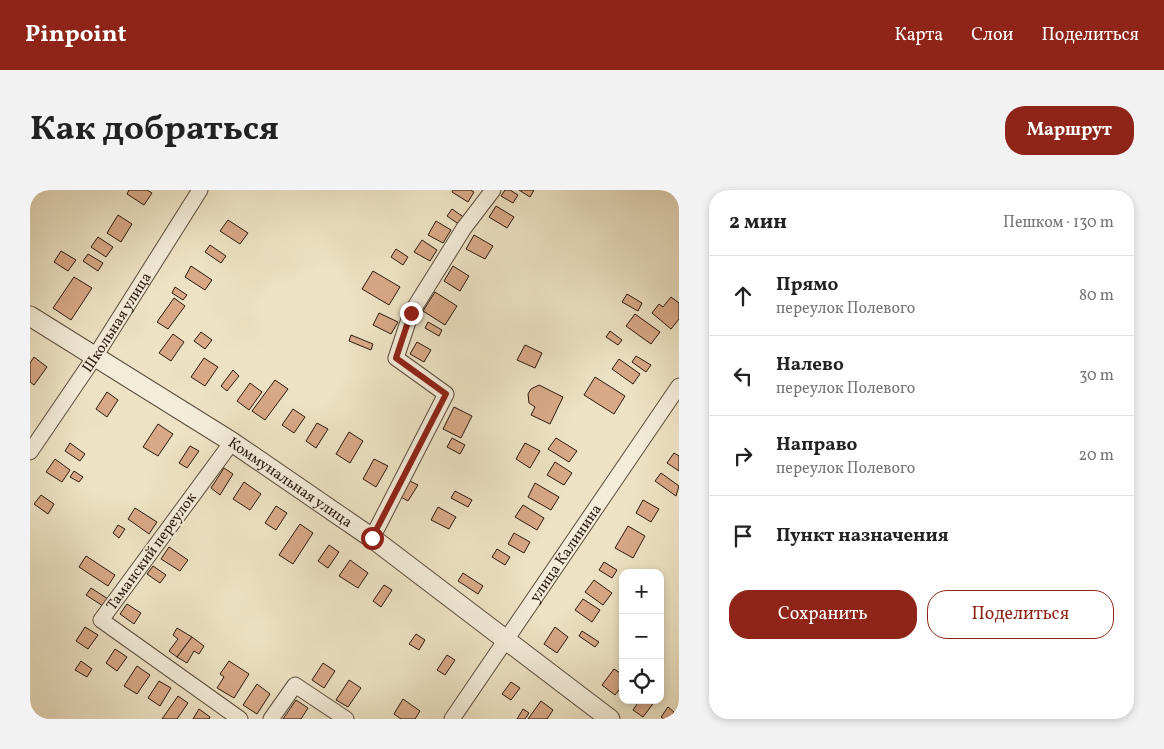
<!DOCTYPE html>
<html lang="ru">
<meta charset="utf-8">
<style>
body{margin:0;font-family:Vollkorn,serif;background:#f2f2f2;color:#222}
.controls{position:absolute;right:15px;bottom:15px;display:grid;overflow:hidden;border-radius:10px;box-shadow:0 2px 8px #0003}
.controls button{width:45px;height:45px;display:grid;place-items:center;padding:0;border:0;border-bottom:1px solid #e0e0e0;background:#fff;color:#222;font:25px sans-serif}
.stop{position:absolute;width:15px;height:15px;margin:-11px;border:4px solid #8f2418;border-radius:50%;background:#fff}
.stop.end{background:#8f2418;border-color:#fff;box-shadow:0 1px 5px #0008}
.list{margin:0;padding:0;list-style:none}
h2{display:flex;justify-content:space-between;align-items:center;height:65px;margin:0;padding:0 20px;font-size:21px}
h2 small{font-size:16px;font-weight:400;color:#767676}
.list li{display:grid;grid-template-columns:32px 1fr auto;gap:15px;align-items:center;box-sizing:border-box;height:80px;padding:0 20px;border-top:1px solid #e0e0e0}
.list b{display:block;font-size:19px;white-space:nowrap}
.list p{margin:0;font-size:16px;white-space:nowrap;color:#767676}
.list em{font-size:16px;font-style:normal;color:#767676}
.actions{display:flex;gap:10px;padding:15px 20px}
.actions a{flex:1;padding:11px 0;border:1px solid #8f2418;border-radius:20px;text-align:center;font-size:18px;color:#8f2418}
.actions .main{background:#8f2418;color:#fff}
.icon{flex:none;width:28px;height:28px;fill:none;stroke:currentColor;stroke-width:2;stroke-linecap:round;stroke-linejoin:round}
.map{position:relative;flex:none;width:649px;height:529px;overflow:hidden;border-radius:20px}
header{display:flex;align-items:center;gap:30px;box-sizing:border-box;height:70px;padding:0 25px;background:#8f2418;color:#fff}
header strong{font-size:24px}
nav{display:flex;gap:28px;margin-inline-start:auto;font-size:18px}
.intro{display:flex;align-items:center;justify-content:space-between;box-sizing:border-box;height:120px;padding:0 30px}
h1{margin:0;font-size:35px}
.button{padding:12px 22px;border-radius:20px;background:#8f2418;color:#fff;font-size:18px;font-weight:700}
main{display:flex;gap:30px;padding:0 30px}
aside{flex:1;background:#fff;border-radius:20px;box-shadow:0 2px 8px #0003}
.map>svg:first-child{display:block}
.building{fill:#d8a887;stroke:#291a0e}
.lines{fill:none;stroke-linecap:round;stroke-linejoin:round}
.minor-casing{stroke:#5a4c3c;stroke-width:17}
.tertiary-casing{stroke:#5a4c3c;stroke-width:21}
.minor{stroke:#f3ecd9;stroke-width:15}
.tertiary{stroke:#f3ecd9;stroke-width:19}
.route{stroke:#8f2418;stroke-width:6}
.labels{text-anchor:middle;stroke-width:4;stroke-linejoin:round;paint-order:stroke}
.street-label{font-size:15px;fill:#291a0e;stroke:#f3ecd9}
</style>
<header>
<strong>Pinpoint</strong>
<nav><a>Карта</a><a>Слои</a><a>Поделиться</a></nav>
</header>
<div class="intro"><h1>Как добраться</h1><a class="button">Маршрут</a></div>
<main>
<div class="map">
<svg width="649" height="529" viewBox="0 0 649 529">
<rect width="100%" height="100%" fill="#ede2c4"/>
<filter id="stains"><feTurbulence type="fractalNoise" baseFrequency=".004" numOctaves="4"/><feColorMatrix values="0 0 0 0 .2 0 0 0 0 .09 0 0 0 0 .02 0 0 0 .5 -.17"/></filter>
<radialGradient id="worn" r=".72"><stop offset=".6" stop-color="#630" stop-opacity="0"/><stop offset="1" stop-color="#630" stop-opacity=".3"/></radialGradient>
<g class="building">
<path d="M99,0H117L122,3L114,15L97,4Z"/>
<path d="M423,0H441L444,2L438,12L422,2Z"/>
<path d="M475,0H480L488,5L483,13L471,6Z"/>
<path d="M489,0H504L500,7Z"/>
<path d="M466,16L484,27L477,38L459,27Z"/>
<path d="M422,19L435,28L430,35L417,26Z"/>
<path d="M88,25L102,34L91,52L77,43Z"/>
<path d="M198,30L218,43L210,54L190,41Z"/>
<path d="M406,31L421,40L413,53L398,45Z"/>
<path d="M444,45L463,56L455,69L436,59Z"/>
<path d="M68,47L83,57L76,67L61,57Z"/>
<path d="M392,50L407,60L400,71L384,62Z"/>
<path d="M180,55L196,66L191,73L175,62Z"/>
<path d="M366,59L378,67L373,75L361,67Z"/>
<path d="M31,61L46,70L38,81L24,72Z"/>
<path d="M58,64L73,73L68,81L53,71Z"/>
<path d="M161,76L182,90L175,100L155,87Z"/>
<path d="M423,76L439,86L430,101L414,91Z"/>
<path d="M343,81L370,97L359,115L332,99Z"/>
<path d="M44,87L62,98L41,130L23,118Z"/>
<path d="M145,97L157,105L153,110L142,103Z"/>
<path d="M405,102L427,116L415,135L393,121Z"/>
<path d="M597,104L612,113L608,121L592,112Z"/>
<path d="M641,107L649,113V129L641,139L622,123L629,114L633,117Z"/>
<path d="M144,108L155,116L138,139L127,132Z"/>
<path d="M349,123L368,132L361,144L343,135Z"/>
<path d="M605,124L630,142L621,154L596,136Z"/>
<path d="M398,132L412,140L409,146L395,138Z"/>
<path d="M580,141L592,150L588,155L576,147Z"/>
<path d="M171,142L182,150L175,159L164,151Z"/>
<path d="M143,144L154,152L141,171L129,163Z"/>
<path d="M321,145L343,154L341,160L319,151Z"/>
<path d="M387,152L401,160L394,172L380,164Z"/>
<path d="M495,155L512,163L505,178L487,170Z"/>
<path d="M606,166L621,175L616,182L602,172Z"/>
<path d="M4,167L17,177L4,195L0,192V173Z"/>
<path d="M174,168L188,177L175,196L161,187Z"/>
<path d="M589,169L610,184L603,194L582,179Z"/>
<path d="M203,180L209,186L197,201L191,196Z"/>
<path d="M565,187L595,206L584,224L554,205Z"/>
<path d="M245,190L258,199L235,230L222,221Z"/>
<path d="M220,193L232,202L219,220L207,211Z"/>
<path d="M509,195L533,207L520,234L501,225L505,217L499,213L498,204L501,199Z"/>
<path d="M77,202L88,210L77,227L66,219Z"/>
<path d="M424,217L442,226L431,248L413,239Z"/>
<path d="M263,219L275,227L264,243L252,235Z"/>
<path d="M287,233L298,239L286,258L276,251Z"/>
<path d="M128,234L143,244L128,266L113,257Z"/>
<path d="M319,242L333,251L320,273L306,264Z"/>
<path d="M422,248L435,255L430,264L417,257Z"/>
<path d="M526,248L547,261L539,272L518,259Z"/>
<path d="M40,253L55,264L50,271L35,261Z"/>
<path d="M495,253L510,261L500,278L486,269Z"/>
<path d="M160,256L169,261L157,278L149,273Z"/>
<path d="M644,263L649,266V281L637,273Z"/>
<path d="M25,269L40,280L32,292L16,282Z"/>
<path d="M344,269L358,276L346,297L333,289Z"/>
<path d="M525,272L542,283L534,295L517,285Z"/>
<path d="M194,278L203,284L190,305L181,298Z"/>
<path d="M44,281L53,287L49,292L40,287Z"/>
<path d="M631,283L649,296L646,306L625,291Z"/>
<path d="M378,290L388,295L378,311L369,306Z"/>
<path d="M214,292L231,304L220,320L203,309Z"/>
<path d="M505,293L529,307L521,320L498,307Z"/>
<path d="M425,301L442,310L438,317L421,308Z"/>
<path d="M11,305L24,314L18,324L4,314Z"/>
<path d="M613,310L629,319L621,332L606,323Z"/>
<path d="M493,315L514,328L507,340L485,327Z"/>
<path d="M246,316L257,323L246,340L235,333Z"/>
<path d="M408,317L426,327L419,339L401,330Z"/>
<path d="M105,318L127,332L119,344L98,329Z"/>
<path d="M270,334L283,343L263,374L249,365Z"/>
<path d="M88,335L95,339L89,348L83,343Z"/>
<path d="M598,336L615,346L603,368L585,358Z"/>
<path d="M484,343L500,352L494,363L478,354Z"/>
<path d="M299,355L309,362L298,378L288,371Z"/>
<path d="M139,357L158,370L150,381L131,369Z"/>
<path d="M467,359L480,367L475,375L462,367Z"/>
<path d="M56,366L85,385L78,396L49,377Z"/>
<path d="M320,370L338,383L328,398L309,386Z"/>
<path d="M574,372L587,380L582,388L569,380Z"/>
<path d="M123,376L136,385L130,393L117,384Z"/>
<path d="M433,383L453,396L448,404L428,391Z"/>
<path d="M564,390L582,403L573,415L555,402Z"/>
<path d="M354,395L362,400L351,417L343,411Z"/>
<path d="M61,398L78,409L73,416L56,405Z"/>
<path d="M553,409L570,420L562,432L545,420Z"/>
<path d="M97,414L111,423L104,434L90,424Z"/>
<path d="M55,437L68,445L58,459L46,451Z"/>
<path d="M525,437L538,447L527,463L514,454Z"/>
<path d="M147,438L162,447L147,467L139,461L148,449L143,445Z"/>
<path d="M552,441L569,452L565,457L549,446Z"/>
<path d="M386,444L395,450L389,460L379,454Z"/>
<path d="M162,447L174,456L169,464L164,461L157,473L147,467Z"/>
<path d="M85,459L97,467L87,481L76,473Z"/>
<path d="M417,465L425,470L415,485L407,480Z"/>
<path d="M51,471L62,479L57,487L45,480Z"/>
<path d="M199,471L219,484L204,508L187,498L194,487L190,484Z"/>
<path d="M293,473L305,481L294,498L282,490Z"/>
<path d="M107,476L120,485L107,504L94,496Z"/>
<path d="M584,479L593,485V495L585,505L572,495Z"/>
<path d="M319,490L331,498L318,517L306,510Z"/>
<path d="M129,491L141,498L130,516L118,508Z"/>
<path d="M481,492L490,498L481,510L472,504Z"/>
<path d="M227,494L240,504L227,524L213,515Z"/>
<path d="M148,506L158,513L147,529H132Z"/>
<path d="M373,509L390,521L385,529H371L364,524Z"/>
<path d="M266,510L278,518L271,529H253Z"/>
<path d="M610,510L625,511L613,527L603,520Z"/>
<path d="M511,511L523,520L517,529H498Z"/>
<path d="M638,517L644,522L640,529H634L631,527Z"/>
<path d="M169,519L180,527L179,529H163Z"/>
<path d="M493,519L499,523L495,529H487Z"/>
</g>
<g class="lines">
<g class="minor-casing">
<g id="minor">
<path d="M202,252L71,430L210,529"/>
<path id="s1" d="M0,262L66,165L170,0"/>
<path d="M342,348L416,204L366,168L381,123L434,38L463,0"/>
<path d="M241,529L265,495L316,529"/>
<path id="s2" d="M422,529L649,196"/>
</g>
</g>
<g class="tertiary-casing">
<g id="tertiary">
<path id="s3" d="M0,126L202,252L342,348L580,529"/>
</g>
</g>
<use href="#minor" class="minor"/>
<use href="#tertiary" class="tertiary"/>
</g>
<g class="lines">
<path class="route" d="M342,348L416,204L366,168L381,123"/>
</g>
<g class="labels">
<g class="street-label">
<text dy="5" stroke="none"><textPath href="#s1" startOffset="156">Школьная улица</textPath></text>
<text dy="5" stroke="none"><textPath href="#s3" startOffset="309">Коммунальная улица</textPath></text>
<text transform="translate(121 361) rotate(-54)" y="5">Таманский переулок</text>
<text dy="5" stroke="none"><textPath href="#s2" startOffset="201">улица Калинина</textPath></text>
</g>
</g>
<rect width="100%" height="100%" filter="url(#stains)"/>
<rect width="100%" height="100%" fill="url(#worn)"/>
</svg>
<div class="controls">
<button>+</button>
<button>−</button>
<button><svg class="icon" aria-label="locate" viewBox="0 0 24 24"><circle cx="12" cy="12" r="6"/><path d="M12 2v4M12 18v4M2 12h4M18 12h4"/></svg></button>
</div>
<div class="stop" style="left:342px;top:348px"></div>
<div class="stop end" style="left:381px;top:123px"></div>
</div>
<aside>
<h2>2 мин<small>Пешком · 130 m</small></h2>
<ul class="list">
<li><svg class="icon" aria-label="ahead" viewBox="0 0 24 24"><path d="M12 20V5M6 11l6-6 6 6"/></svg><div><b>Прямо</b><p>переулок Полевого</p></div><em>80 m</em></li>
<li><svg class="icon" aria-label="left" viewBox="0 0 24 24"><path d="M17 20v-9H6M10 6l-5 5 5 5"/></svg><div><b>Налево</b><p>переулок Полевого</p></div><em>30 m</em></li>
<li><svg class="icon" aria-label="right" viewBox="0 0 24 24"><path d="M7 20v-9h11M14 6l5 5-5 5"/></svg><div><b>Направо</b><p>переулок Полевого</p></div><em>20 m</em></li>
<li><svg class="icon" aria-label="arrive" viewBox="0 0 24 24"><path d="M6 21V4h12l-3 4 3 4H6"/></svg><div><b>Пункт назначения</b></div></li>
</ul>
<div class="actions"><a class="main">Сохранить</a><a>Поделиться</a></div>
</aside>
</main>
